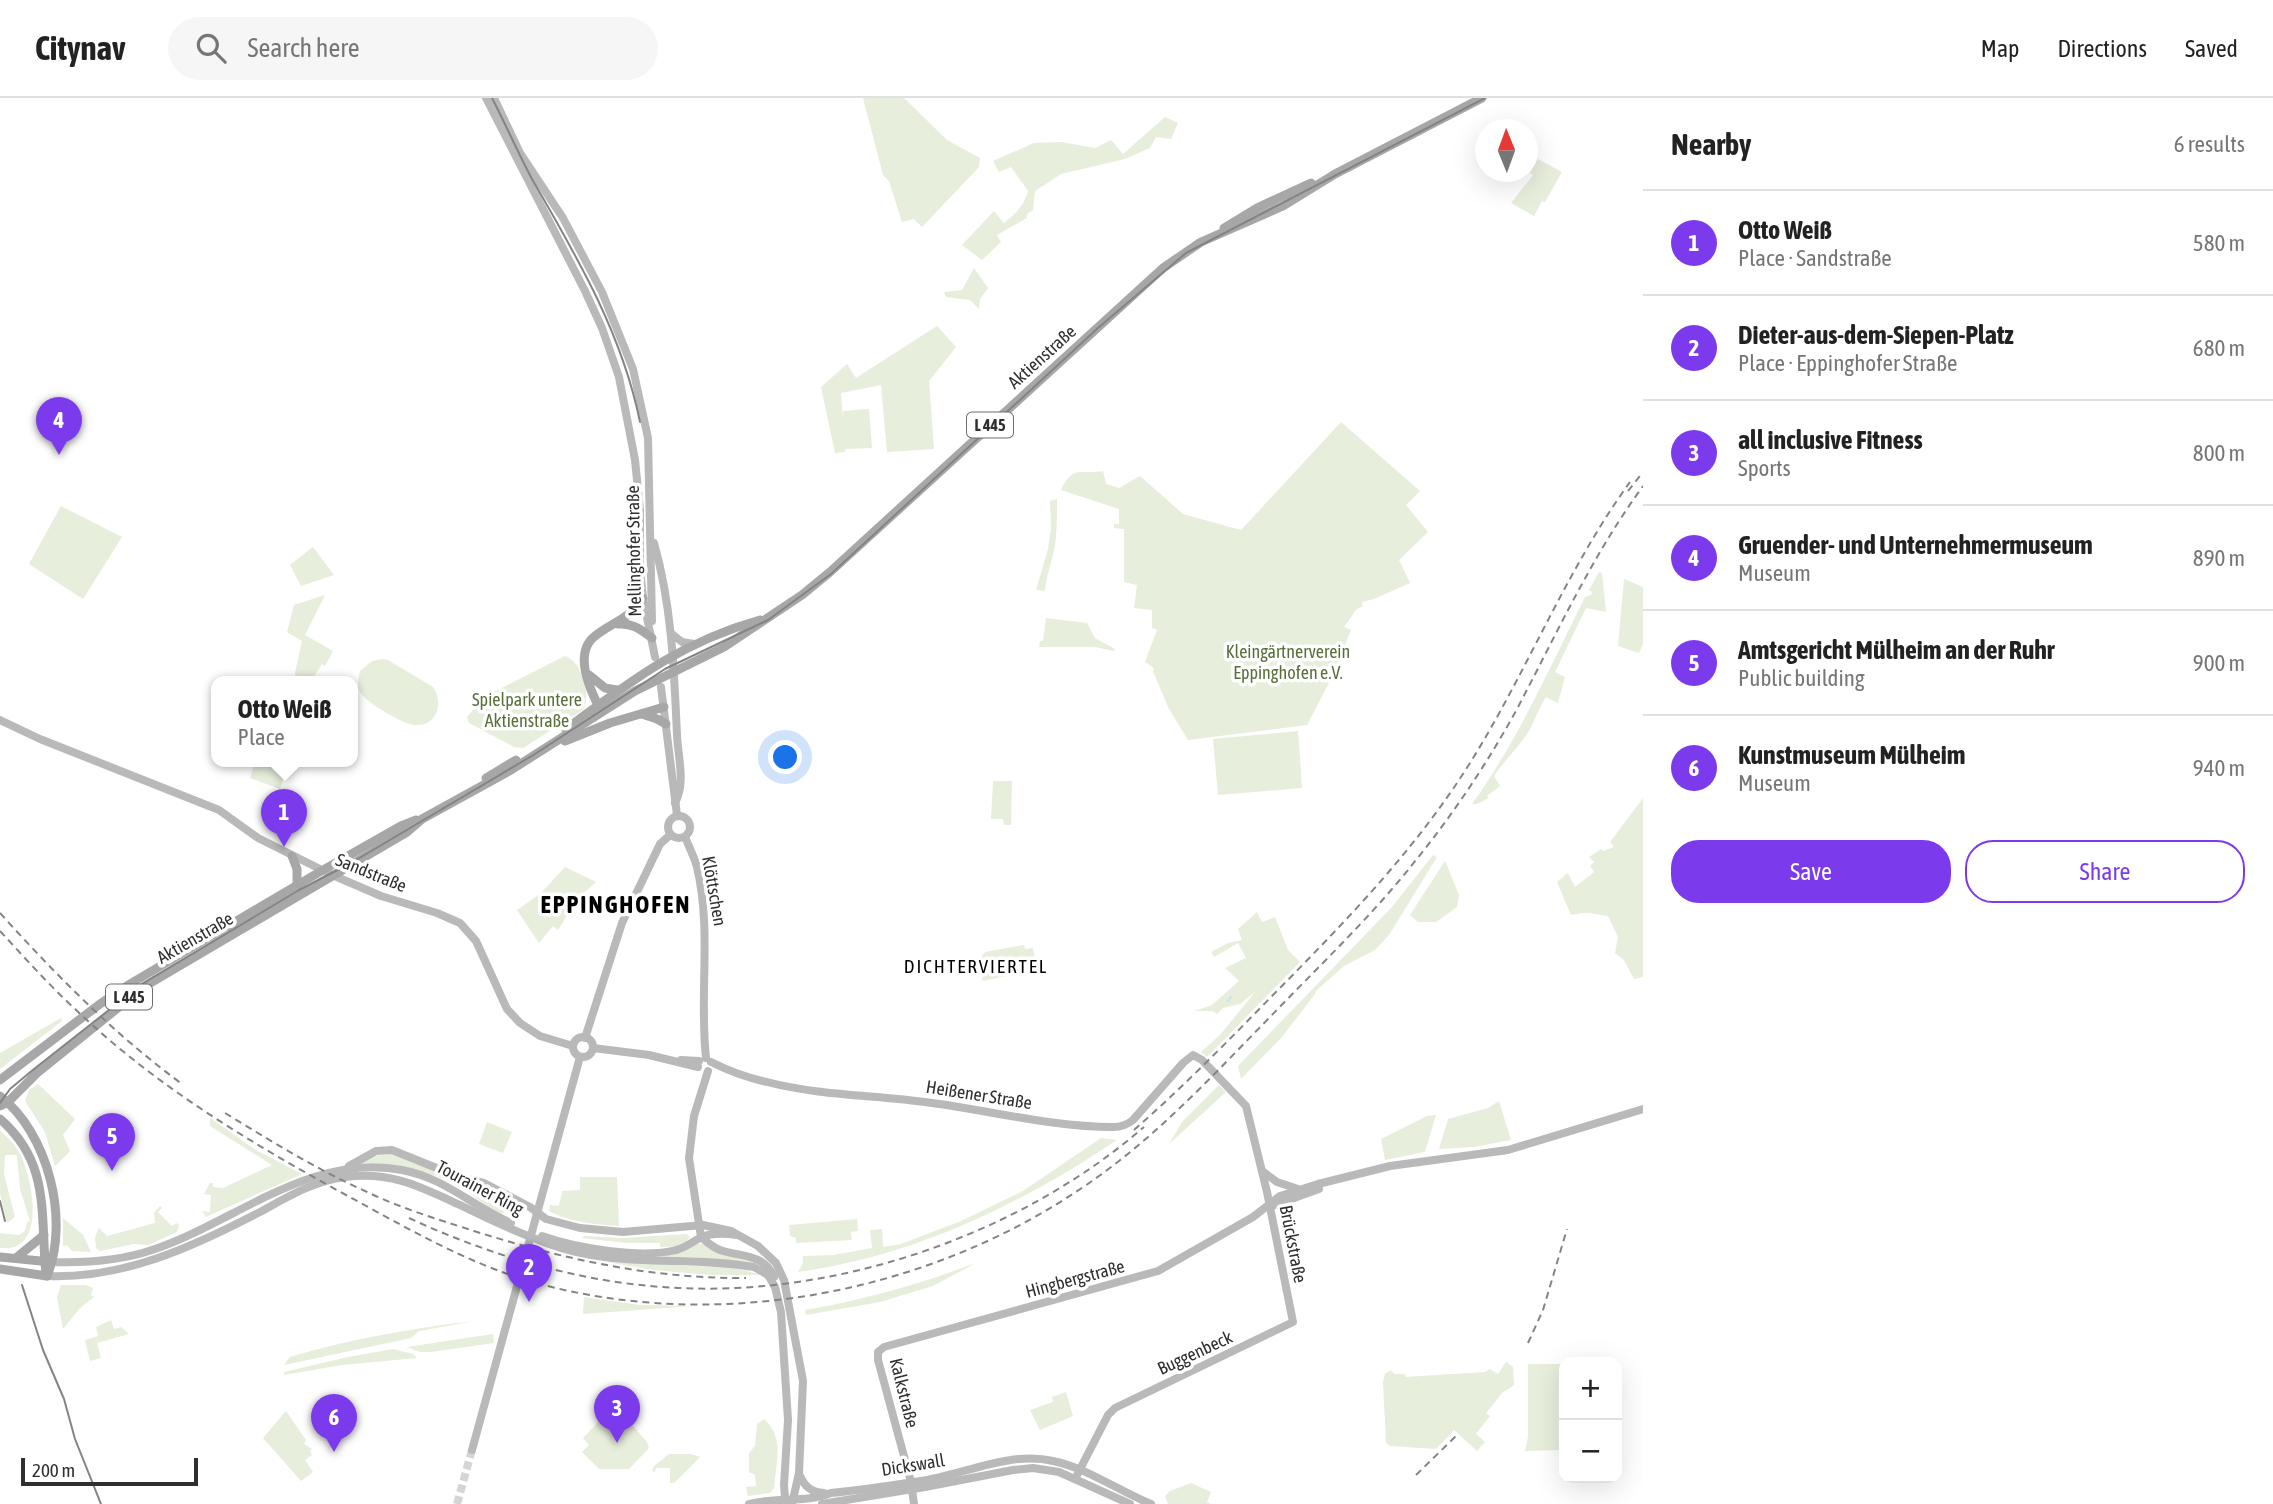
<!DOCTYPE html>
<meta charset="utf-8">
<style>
body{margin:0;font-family:"Asap Condensed",sans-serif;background:#f6f6f6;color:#222}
.controls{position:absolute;right:21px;bottom:21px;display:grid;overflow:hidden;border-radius:14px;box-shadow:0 7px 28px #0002}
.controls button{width:63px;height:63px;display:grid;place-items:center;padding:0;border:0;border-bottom:2px solid #e0e0e0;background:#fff;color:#222;font:35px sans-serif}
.compass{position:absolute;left:1475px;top:21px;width:63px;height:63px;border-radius:50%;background:#fff;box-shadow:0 7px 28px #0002;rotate:359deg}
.scale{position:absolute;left:21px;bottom:18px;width:177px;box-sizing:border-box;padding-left:7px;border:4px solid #2f2f2f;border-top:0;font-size:19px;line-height:24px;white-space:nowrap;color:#2f2f2f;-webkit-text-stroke:5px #fff;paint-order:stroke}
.you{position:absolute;left:786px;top:660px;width:24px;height:24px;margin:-18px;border:5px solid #fff;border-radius:50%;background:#1a73e8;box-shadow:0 0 0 10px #1a73e833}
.badge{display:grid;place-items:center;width:46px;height:46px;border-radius:50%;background:#7c3aed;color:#fff;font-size:23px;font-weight:700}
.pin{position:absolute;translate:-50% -58px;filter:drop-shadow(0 2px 4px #0008)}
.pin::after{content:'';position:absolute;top:37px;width:24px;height:21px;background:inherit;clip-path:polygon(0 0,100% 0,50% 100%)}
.popup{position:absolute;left:211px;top:578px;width:147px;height:91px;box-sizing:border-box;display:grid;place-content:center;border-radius:14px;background:#fff;filter:drop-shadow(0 2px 5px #0005);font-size:23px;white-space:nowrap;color:#767676}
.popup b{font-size:26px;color:#222}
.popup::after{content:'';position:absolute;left:50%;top:100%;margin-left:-14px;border:14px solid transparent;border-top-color:#fff}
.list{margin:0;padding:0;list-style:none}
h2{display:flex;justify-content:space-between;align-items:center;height:91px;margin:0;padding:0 28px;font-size:30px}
h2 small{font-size:23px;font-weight:400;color:#767676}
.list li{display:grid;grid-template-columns:46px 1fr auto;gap:21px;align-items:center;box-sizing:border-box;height:105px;padding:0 28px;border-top:2px solid #e0e0e0}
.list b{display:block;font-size:26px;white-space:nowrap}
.list p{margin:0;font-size:23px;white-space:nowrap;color:#767676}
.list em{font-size:23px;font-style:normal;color:#767676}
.actions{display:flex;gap:14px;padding:21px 28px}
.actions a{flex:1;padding:16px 0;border:2px solid #7c3aed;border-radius:28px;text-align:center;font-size:24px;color:#7c3aed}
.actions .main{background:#7c3aed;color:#fff}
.icon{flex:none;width:38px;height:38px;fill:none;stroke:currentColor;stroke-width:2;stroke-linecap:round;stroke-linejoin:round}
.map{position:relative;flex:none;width:1643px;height:1406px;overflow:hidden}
header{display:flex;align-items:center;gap:42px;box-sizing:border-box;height:98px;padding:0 35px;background:#fff;border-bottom:2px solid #e0e0e0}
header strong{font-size:33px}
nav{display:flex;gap:38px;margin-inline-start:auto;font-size:24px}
.search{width:490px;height:63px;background:#f6f6f6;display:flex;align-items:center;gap:18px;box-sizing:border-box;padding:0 24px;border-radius:38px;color:#767676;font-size:26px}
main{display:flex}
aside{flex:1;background:#fff}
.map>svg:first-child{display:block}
.green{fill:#e7eedc}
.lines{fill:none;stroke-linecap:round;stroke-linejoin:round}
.stream{stroke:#c6e3ef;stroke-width:2}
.secondary-tunnel{stroke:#d5d5d5;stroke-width:8;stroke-dasharray:8 4;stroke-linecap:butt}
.secondary{stroke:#b9b9b9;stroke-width:8}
.primary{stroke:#a7a7a7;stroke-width:9}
.tram{stroke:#848484;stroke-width:2}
.rail{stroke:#848484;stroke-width:2;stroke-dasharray:7 5;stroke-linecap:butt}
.labels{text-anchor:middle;stroke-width:7;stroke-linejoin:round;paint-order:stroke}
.shield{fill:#fff;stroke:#6d6d6d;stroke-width:2}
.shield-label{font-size:16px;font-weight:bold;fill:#2f2f2f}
.street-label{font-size:18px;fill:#2f2f2f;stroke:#fff}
.park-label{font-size:18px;fill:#586f38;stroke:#fff}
.neighbourhood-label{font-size:19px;letter-spacing:2px;fill:#000;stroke:#fff}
.district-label{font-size:24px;font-weight:bold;letter-spacing:2px;fill:#000;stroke:#fff}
</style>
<header>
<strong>Citynav</strong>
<div class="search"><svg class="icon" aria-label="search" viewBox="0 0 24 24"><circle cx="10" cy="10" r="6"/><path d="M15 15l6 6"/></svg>Search here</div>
<nav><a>Map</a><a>Directions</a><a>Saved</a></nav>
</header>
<main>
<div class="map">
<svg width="1643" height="1406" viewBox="0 0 1643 1406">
<rect width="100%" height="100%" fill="#fff"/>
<g class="green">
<path d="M863,0H904L947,42L980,60L979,69L922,129L914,121L902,124L889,83L883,77Z"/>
<path d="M1165,19L1178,25L1171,41L1156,39L1150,50L1125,61L1061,76L1035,93L1033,112L1027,116V120L997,137L1001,144L982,162L962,147L994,113L1004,125C1016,115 1024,108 1028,93L1011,69L999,74L993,63L1034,45L1061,44L1095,50L1111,42L1123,56Z"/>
<path d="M1538,61L1562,74L1545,104L1542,103L1534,118L1511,105L1533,77L1530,75Z"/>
<path d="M974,170L988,190L980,201L979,211L970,202L946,199L944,194L962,192Z"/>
<path d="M937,228L956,249L929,283L934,351L887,354L881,287L841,295L843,322V313L869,311L872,350L846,351L845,354L835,355L821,289L847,266L856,280Z"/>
<path d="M1341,324L1420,393L1406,407L1428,434L1399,462L1410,485L1374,501L1362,504L1363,508L1356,512L1344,529L1351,532L1332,579L1307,627L1188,642L1168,609L1153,573L1154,570L1145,564L1157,532L1152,530V512L1134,510L1137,487L1124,484V431L1114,430V426H1119V411L1061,392C1073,366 1080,377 1103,373L1106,386L1119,390L1140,378L1183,416L1241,432Z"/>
<path d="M1057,401C1057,416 1057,433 1055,448C1052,463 1046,478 1045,493L1036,492L1048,451L1051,430L1050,403Z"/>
<path d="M61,408L122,439L83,501L29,466Z"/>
<path d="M313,449L334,477L301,488L290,467Z"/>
<path d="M1599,474L1602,475L1606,514L1586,510L1555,574L1565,579L1558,605L1546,599C1537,612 1534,627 1525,639C1516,652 1504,663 1494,678L1500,688L1487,698L1489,700L1477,706H1472C1518,642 1550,569 1585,499L1591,497L1592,494L1589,492Z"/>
<path d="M1624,481L1643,489V546L1639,555L1618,548Z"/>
<path d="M325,497L305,537L333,553L325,568L322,566L311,583H296L295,575L302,543L287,534L294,507Z"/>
<path d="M1046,520L1087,525L1095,540L1115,551L1114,553L1095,549H1039L1040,543H1043Z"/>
<path d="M565,558C581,562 592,598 583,612L523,650L514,649L469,625L467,619L476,608L474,604Z"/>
<path d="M382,561L388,562L433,589C444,605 437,629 415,627C404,627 365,604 360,594C357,587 358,580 360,573L372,563Z"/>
<path d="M1298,633L1302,690L1218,697L1213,641Z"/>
<path d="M255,663H290L280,691L250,680Z"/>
<path d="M993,683H1012L1011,727H1004L1003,721H991Z"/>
<path d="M1643,700V879L1634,881L1624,862L1615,855L1618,839L1608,818C1591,816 1589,813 1571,817L1557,784L1568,775L1575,789L1594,774L1590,768L1594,764L1589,759L1601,751L1603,753L1614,749L1610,744Z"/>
<path d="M1433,757L1437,759L1389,837L1375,852L1344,868L1316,893L1315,896L1282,939L1241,981L1238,968L1392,809Z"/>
<path d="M1445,763L1459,797L1457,809L1436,824H1418L1410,817Z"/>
<path d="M565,769L596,784L577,801L558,832L553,828L539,845L517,812L540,796Z"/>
<path d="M1257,814L1262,824L1275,819L1288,852L1300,864L1207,959L1201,954L1220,937L1255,894L1240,906L1223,910L1217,916L1213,913H1194L1212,907L1239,883L1225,870L1246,860L1238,845L1214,859L1211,854L1228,845L1242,842L1238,831Z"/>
<path d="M1024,847L1025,851L1033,850L1036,870L1034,873L982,883L983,877L980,875L981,860L985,854Z"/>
<path d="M61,920L62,923L0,971V955Z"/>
<path d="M38,986L75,1021L63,1037L70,1053L55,1068L45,1034L25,1003L29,992Z"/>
<path d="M1219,987L1226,994L1169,1046L1182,1024Z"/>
<path d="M1499,1003L1511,1042L1474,1049L1439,1051L1448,1021L1488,1010Z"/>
<path d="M1436,1017L1425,1054L1385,1062L1381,1041L1427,1018Z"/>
<path d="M210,1020L256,1052L302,1076L206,1119L202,1113L210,1114L211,1097L204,1096L210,1085H213V1089L223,1090L272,1067L210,1028Z"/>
<path d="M487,1024L512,1034L503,1055L479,1046Z"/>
<path d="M0,1032C8,1040 16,1047 21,1058C33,1083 47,1156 0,1150V1135L19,1137L25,1133L27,1124L30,1123L20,1091L17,1057H5L4,1076L15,1119L7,1125L0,1095Z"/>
<path d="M1101,1040L1117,1042C1020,1107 914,1158 798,1174L803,1165V1158L834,1157L872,1150L870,1132L882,1131L883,1149L901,1146L961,1123L1023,1093Z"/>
<path d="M395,1055L485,1089L508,1101L503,1116C485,1109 473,1096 456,1087C428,1072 393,1063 361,1066L369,1059Z"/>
<path d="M580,1079H617L619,1128C599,1127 568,1124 549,1113L550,1107L559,1108L562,1093L580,1092Z"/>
<path d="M160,1108L162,1110L158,1114L172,1128L177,1125L179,1128L177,1134L148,1147L134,1146L100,1153L96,1150L95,1139L99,1130L107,1138L155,1125L154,1115Z"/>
<path d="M63,1120L83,1137L91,1154L72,1153L67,1147L63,1148Z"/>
<path d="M857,1121L858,1133L851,1134L852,1142L796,1145V1140L790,1138L789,1127Z"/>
<path d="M687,1136L690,1139C682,1149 672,1149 660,1149V1145H626L582,1140L585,1138L621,1140Z"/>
<path d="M697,1146H706L757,1163L756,1165L660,1159Z"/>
<path d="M607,1164L738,1170L760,1177H710L653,1172Z"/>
<path d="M976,1165L933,1188L880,1204L806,1217L805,1212C864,1202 920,1186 976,1165Z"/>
<path d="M61,1187H86L93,1190L91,1197L94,1199L80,1210L63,1231L57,1199Z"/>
<path d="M584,1199L640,1207L693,1208L583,1216Z"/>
<path d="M111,1222L114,1231L121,1229L129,1236L97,1245L101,1260L90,1263L85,1242L98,1238L96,1229Z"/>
<path d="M475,1223L419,1233L411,1240L284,1267L290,1259C350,1241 413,1230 475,1223Z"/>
<path d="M493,1236L494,1245L431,1254H420L407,1249Z"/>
<path d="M393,1251L413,1256L417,1260L342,1267L284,1277V1274L348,1259Z"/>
<path d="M1506,1264L1513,1269L1514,1287L1502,1295L1486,1315L1490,1318L1476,1336L1485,1344L1477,1353L1454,1332L1436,1351L1390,1348L1386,1345L1383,1284L1385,1276L1391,1272L1394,1276H1405L1406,1279L1485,1274L1490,1271L1498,1276Z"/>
<path d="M1528,1266H1564V1352L1525,1353L1528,1339Z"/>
<path d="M1066,1294L1073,1318L1040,1332L1030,1312L1053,1304L1052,1299Z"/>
<path d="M286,1313L306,1342L304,1346L312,1351L310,1353L312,1357L305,1362L313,1374L301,1383L263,1340Z"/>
<path d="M601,1321H627L647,1344L649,1350L629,1371H599L582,1354L589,1347L583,1340Z"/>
<path d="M764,1321C785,1339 776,1366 774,1390L770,1395L748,1398L746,1389L756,1388L755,1377L749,1374V1355L755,1348L757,1326Z"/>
<path d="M669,1356H692L700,1359L674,1385H670V1370H656L655,1374L652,1373L654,1368Z"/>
<path d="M1191,1385L1211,1394L1207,1404L1211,1406H1168L1165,1398L1170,1393Z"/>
</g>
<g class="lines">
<path class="stream" d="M1228,903L1231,899"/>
<path class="secondary-tunnel" d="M457,1406L472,1352"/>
<g class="secondary">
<path d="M486,0L585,193L602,230L619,279L635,362L640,412V471L643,500L655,559"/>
<path d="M494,0L520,55L563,120L602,194L633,271L648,340L652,523"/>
<path d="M654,445C672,508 674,572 677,637C678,660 686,685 675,705"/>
<path d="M672,536L682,544L694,546"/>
<path d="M661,589L677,717"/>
<path d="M0,622L40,641L219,712L258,740L330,776L381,798L437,815L460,825L476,843L507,911L520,925L540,938L573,948"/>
<circle cx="679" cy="729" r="11"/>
<path d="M685,739C689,749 694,758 697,769C712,832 699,897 706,960"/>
<circle cx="583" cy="949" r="10"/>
<path d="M585,940L622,825L660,746L670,737"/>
<path d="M593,950L649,957L698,969"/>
<path d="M681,962L699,963"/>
<path d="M711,964C729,973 748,980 767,984C821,998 877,997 932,1005C992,1013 1053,1029 1113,1029C1121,1029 1127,1027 1133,1022L1183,965L1193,957L1202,962L1246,1008L1267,1094L1293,1224L1115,1310L1108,1317L1075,1381"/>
<path d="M708,973L694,1018L689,1060L701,1139C707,1144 712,1149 720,1152C740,1159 764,1155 774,1179"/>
<path d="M349,1068L376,1053L392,1052L459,1079L484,1085L530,1109L546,1121L580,1130L623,1134L703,1127L731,1133L758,1148L776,1165L784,1182L803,1283L799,1375L792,1406"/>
<path d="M1262,1073L1277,1084L1298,1091"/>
<path d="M1272,1108L1319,1091"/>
<path d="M542,1138C576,1150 641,1161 676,1152C685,1150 692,1144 700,1140C711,1134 724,1135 737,1137"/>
<path d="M52,1164C86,1165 120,1163 152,1152C234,1125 311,1054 402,1072C445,1080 472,1108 511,1125"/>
<path d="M47,1178C122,1181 191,1150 258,1115C286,1100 313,1083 345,1079C392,1073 421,1089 462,1108C490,1122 519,1135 549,1146C616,1171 686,1157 754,1169L768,1177L775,1189L781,1214L788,1322L784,1387L785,1400L789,1406"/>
<path d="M472,1352L580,959"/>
<path d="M800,1378C805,1389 811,1394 824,1395"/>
<path d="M911,1384L878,1262V1254L884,1249L1158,1173L1253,1119L1280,1098L1318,1086L1390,1068L1508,1052L1643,1011"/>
<path d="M912,1391L914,1406"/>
<path d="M749,1406C775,1399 807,1405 831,1395C863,1392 895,1387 927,1382C967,1375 1012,1353 1053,1363C1087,1370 1119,1393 1151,1406"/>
<path d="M822,1406L925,1389L1013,1372L1033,1370L1059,1374L1130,1406"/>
</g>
<g class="primary">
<path d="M1224,130L1257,110L1311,85"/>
<path d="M618,526C633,525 640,531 652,540"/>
<path d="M589,577L605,590L617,592"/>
<path d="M600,611C590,592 573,555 595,538C613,524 631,520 643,500"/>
<path d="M642,616L657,621L666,626"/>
<path d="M566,631C631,583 681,544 760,522"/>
<path d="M565,643L610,625L664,609"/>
<path d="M486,680L516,662"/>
<path d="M292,758L297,771V788"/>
<path d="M0,982L100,906L130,886L323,772L401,728L416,722"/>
<path d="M0,998C48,1035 70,1122 47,1178"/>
<path d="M0,1008L8,1004L37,975L145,888L407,734L422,721L511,672L635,593L724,549L802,497L830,474L1163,170L1201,144L1283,108L1335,76L1482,0"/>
<path d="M0,1021C51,1065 40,1117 46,1176"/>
<path d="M0,1159L51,1164"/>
<path d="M16,1160L44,1137"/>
<path d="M0,1171L47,1178"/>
</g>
<g class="tram">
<path d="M492,0C506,27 518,55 532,81C577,159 622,235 640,324"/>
<path d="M0,1005L10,991L34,971L142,886L299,792L351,765L535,656L665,571L768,522L831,476L1098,230L1186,155L1485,0"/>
<path d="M0,1103L5,1123"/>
<path d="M22,1187L43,1252L64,1301L75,1341L101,1406"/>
</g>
<g class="rail">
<path d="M1628,393L1643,374"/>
<path d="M0,815C56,877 114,936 182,986"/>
<path d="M0,833C24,859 48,886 74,910C154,987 249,1044 346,1097C405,1129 465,1164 529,1183C720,1238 939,1194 1099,1078C1163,1032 1216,974 1271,918C1320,867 1372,818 1416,762C1454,715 1488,664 1517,611C1557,535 1592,458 1643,388"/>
<path d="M225,1015C271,1043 316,1071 365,1093C400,1110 437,1121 474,1133C563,1161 652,1181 746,1180"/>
<path d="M1134,1032C1183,989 1229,942 1275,895C1346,823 1416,751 1470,665C1527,574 1566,472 1630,384"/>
<path d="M409,1120C493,1159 586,1186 679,1190C842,1198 1022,1135 1144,1029"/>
<path d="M1528,1245L1543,1212L1567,1131"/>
<path d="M1416,1377L1458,1336"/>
</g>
</g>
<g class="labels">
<g class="shield">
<rect x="967" y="314.5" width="46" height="25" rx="5"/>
<rect x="106" y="886.5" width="46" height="25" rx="5"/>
</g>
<g class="shield-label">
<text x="990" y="333">L 445</text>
<text x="129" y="905">L 445</text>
</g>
<g class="street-label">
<text transform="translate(1042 259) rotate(-42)" y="6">Aktienstraße</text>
<text transform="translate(634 453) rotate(-91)" y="6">Mellinghofer Straße</text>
<text transform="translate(371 775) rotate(22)" y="6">Sandstraße</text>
<text transform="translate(714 793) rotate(80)" y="6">Klöttschen</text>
<text transform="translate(195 840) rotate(-30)" y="6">Aktienstraße</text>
<text transform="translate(979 997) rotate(9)" y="6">Heißener Straße</text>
<text transform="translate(480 1090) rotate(28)" y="6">Tourainer Ring</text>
<text transform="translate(1293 1146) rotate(79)" y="6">Brückstraße</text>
<text transform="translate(1075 1181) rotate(-15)" y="6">Hingbergstraße</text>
<text transform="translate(1195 1255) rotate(-25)" y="6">Buggenbeck</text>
<text transform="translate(904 1295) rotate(76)" y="6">Kalkstraße</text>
<text transform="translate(913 1367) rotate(-9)" y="6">Dickswall</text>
</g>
<g class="park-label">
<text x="1288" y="560">Kleingärtnerverein<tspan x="1288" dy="21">Eppinghofen e.V.</tspan></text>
<text x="527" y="608">Spielpark untere<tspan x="527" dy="21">Aktienstraße</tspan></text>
</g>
<g class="neighbourhood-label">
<text x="976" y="875">DICHTERVIERTEL</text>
</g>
<g class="district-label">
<text x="616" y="815">EPPINGHOFEN</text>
</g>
</g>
</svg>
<div class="controls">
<button>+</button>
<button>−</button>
</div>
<svg class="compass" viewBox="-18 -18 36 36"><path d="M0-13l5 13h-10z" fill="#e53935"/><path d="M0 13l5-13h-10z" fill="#767676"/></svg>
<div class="scale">200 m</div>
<div class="you"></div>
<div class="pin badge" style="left:284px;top:749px">1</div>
<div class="popup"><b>Otto Weiß</b>Place</div>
<div class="pin badge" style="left:529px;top:1204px">2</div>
<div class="pin badge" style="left:617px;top:1345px">3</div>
<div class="pin badge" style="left:59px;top:357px">4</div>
<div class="pin badge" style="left:112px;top:1073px">5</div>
<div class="pin badge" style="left:334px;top:1354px">6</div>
</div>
<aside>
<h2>Nearby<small>6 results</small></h2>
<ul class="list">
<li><span class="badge">1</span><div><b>Otto Weiß</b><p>Place · Sandstraße</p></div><em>580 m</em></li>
<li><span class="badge">2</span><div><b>Dieter-aus-dem-Siepen-Platz</b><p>Place · Eppinghofer Straße</p></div><em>680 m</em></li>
<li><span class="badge">3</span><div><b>all inclusive Fitness</b><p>Sports</p></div><em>800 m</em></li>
<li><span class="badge">4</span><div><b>Gruender- und Unternehmermuseum</b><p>Museum</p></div><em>890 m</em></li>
<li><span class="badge">5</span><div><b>Amtsgericht Mülheim an der Ruhr</b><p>Public building</p></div><em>900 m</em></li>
<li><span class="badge">6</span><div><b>Kunstmuseum Mülheim</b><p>Museum</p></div><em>940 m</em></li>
</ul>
<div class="actions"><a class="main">Save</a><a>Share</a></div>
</aside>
</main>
